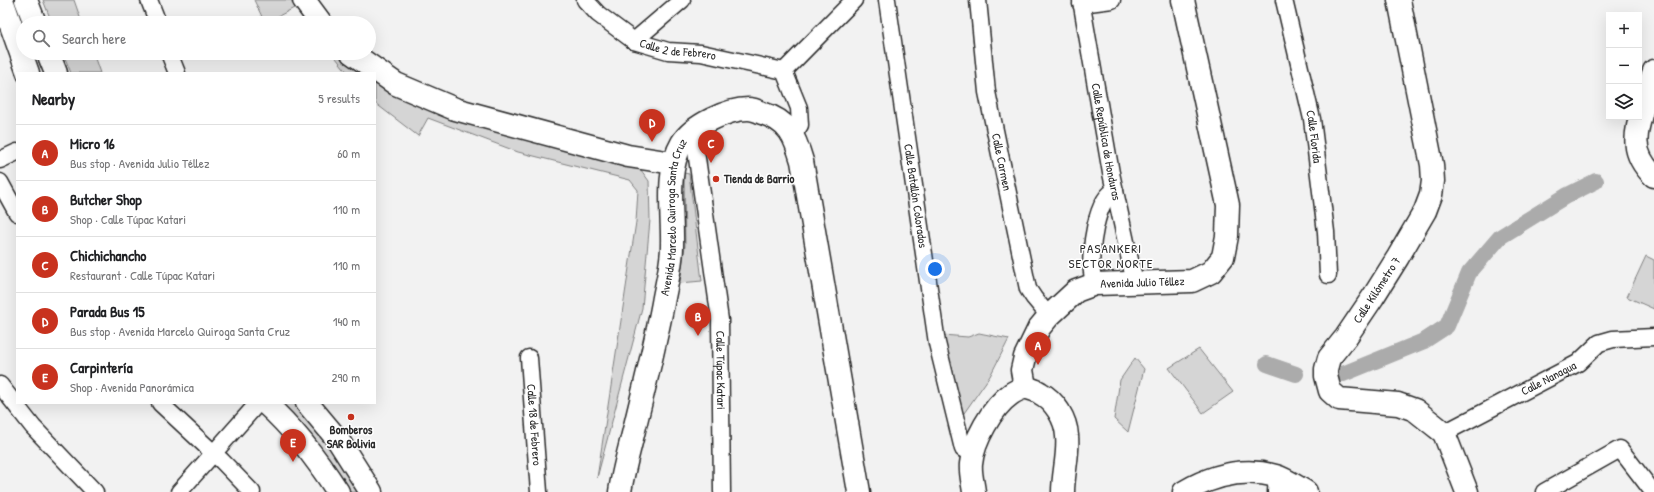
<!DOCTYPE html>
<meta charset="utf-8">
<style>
body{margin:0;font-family:"Patrick Hand",sans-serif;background:#f6f6f6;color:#202124}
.controls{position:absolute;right:12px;top:12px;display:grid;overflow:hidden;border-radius:0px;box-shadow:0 4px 16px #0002}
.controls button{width:36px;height:36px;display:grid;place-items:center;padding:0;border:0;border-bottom:1px solid #e0e0e0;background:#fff;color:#202124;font:20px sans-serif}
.you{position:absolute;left:935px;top:269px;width:14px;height:14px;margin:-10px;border:3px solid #fff;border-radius:50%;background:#1a73e8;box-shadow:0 0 0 6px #1a73e833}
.badge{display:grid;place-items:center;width:26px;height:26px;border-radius:50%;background:#c8321e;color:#fff;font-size:13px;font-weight:700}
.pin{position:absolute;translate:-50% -33px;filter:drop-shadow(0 1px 2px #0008)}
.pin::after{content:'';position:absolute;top:21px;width:14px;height:12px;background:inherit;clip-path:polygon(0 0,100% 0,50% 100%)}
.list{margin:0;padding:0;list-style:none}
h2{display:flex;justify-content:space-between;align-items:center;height:52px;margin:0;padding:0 16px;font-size:17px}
h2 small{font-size:13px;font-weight:400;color:#757577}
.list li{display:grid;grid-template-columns:26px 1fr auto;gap:12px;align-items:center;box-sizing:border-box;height:56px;padding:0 16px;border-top:1px solid #e0e0e0}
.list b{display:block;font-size:15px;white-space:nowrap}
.list p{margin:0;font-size:13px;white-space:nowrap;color:#757577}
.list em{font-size:13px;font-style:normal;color:#757577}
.icon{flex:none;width:22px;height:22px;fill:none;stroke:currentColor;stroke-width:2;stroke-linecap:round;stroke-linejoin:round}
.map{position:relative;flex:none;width:1654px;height:492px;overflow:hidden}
.search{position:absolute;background:#fff;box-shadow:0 4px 16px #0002;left:16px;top:16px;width:360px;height:44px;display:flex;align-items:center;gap:10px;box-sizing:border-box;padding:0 14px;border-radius:22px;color:#757577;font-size:15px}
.panel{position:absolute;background:#fff;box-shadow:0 4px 16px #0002;left:16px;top:72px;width:360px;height:332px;border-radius:0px}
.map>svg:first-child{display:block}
.green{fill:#d5d5d5;stroke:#808080}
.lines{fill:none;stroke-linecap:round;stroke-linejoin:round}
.canal{stroke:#ababab;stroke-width:16}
.street-casing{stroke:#2b2b2b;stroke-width:19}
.secondary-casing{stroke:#2b2b2b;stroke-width:25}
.street{stroke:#fff;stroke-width:16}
.secondary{stroke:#fff;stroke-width:22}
.poi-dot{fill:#c8321e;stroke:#fff;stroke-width:1.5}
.labels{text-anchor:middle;stroke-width:3;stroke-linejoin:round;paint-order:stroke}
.street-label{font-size:12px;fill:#2b2b2b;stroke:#fff}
.poi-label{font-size:12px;font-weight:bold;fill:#2b2b2b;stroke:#fff;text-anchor:start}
.neighbourhood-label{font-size:13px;letter-spacing:1px;fill:#2b2b2b;stroke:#fff}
</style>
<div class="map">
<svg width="1654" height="492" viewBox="0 0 1654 492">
<rect width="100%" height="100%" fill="#f2f2f2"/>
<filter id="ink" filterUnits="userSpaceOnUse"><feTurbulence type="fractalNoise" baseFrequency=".025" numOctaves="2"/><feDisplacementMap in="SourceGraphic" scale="8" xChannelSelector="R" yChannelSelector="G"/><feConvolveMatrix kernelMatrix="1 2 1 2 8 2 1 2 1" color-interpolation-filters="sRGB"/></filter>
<g filter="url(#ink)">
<g class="green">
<path d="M43,0H74L82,23H52Z"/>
<path d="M254,0H294L298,6L265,23Z"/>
<path d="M63,53H93L100,73H71Z"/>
<path d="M332,53C346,53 355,64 365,73H348Z"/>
<path d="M375,81L401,99L618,157L641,170L649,181L650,220L642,308L597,478L636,222L638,190L630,180L518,152L428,118L418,136L375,103Z"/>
<path d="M684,173L689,174L702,281L680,283L685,246Z"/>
<path d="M1646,256L1654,260V309L1627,297Z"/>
<path d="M979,333L1009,339L990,376L962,416L942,335L968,337Z"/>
<path d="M1199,349L1233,392L1203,413L1169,368Z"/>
<path d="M1135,358L1144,369L1128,432L1114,419L1120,380Z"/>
<path d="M283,403H294C321,430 340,461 361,492H350C332,459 309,431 282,404Z"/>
</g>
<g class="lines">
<g class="canal">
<path d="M1267,364L1296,374"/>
<path d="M1343,374L1424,341L1447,326L1469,273L1500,237L1566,196L1596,181"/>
</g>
<g class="street-casing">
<g id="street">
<path d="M149,0L158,23"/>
<path id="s1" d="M585,0L598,14L634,41L668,51L701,53L784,71"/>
<path id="s2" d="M887,0L937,343L963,449L973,455"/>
<path id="s3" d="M978,0L987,92L1028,289L1034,298L1049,316"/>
<path id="s4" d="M1081,0L1111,173L1135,283"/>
<path id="s5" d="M1284,0L1312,119L1326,232L1328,275"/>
<path d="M1081,4L1112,0"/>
<path d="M634,41L682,0"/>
<path d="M169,53L177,73"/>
<path id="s6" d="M695,130L696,151L720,320L722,492"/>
<path d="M793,135L800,125L799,108L784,71L854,0"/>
<path d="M0,160L17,152"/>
<path d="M0,182L17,213"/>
<path d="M1095,284C1094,280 1092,276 1092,272C1089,254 1096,197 1115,191"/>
<path id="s7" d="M529,358L539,492"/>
<path d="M0,385L33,427L95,492"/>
<path d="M160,403L222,461L252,492"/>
<path id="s8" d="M1444,433L1578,363L1599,343L1613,339L1654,337"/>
<path d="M179,492L258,403"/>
<path d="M1276,492L1277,476"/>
<path d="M1544,492L1620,449L1653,492"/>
</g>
</g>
<g class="secondary-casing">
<g id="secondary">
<path d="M2,0L28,73"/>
<path d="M26,0L35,23"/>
<path d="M304,0L321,23"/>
<path d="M1399,0L1432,165L1433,181L1431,195L1425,211L1398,257L1373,297L1346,337L1329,358L1326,369V376L1330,391L1339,399L1398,404L1415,410L1434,425L1444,433L1467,492"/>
<path d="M48,53L56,73"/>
<path d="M352,53L396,84L455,109L628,156L673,163"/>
<path d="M1654,71C1650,82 1647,95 1643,107C1635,135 1630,153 1654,176"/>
<path id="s9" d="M1025,387L1022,370L1025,357L1039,328L1049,316L1076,291L1095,284L1192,281L1211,272L1223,257L1227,236L1228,205L1183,0"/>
<path d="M265,403C294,429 317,459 338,492"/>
<path d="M307,403L338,440L371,492"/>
<path id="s10" d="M620,492C623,471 629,451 634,430C644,388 655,346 663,303C666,285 672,265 672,246C673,214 665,172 682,143C693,125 728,109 748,109C752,109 758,111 762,113C789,121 795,137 802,161L859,492"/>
<path d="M974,492C973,483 970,473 971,464C973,442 992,407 1011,394C1015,391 1020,389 1025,387C1030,389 1036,390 1040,393C1055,401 1066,419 1067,436C1069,454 1063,473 1063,492"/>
<path d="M1184,492C1213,475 1243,467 1276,476C1286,479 1297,487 1306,492"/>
</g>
</g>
<use href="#street" class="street"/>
<use href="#secondary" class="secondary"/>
</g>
</g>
<g class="poi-dot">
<circle cx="716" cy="179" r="4"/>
<circle cx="351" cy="417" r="4"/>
</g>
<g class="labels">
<g class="street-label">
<text dy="4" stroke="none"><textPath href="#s1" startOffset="109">Calle 2 de Febrero</textPath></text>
<text dy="4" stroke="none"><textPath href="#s5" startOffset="140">Calle Florida</textPath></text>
<text dy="4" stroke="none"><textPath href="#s4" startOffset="144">Calle República de Honduras</textPath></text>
<text dy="4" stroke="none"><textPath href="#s3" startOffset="164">Calle Carmen</textPath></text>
<text dy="4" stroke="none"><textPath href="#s2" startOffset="198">Calle Batallón Colorados</textPath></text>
<text dy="4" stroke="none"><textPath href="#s10" startOffset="281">Avenida Marcelo Quiroga Santa Cruz</textPath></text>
<text dy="4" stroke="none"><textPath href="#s9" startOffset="183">Avenida Julio Téllez</textPath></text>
<text transform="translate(1377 290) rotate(-57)" y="4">Calle Kilómetro 7</text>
<text dy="4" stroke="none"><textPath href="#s6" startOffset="242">Calle Túpac Katari</textPath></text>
<text dy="4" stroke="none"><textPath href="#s8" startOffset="118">Calle Nanagua</textPath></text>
<text dy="4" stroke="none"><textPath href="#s7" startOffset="67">Calle 18 de Febrero</textPath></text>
</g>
<g class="poi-label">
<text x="724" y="183">Tienda de Barrio</text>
<text x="351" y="434" text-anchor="middle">Bomberos<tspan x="351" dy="14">SAR Bolivia</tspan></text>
</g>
<g class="neighbourhood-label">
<text x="1111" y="253">PASANKERI<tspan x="1111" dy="15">SECTOR NORTE</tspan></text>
</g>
</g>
</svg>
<div class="controls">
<button>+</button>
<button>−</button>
<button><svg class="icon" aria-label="layers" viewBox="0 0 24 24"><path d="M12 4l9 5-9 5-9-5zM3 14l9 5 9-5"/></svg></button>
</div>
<div class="you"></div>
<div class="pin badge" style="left:1038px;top:365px">A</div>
<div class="pin badge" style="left:698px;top:336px">B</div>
<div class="pin badge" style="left:711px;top:163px">C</div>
<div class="pin badge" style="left:652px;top:142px">D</div>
<div class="pin badge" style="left:293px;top:462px">E</div>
<div class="search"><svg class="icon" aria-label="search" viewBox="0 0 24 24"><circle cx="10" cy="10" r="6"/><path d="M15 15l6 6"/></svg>Search here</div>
<section class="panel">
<h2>Nearby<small>5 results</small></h2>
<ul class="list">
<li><span class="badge">A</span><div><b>Micro 16</b><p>Bus stop · Avenida Julio Téllez</p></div><em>60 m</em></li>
<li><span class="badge">B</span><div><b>Butcher Shop</b><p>Shop · Calle Túpac Katari</p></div><em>110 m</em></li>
<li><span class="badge">C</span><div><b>Chichichancho</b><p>Restaurant · Calle Túpac Katari</p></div><em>110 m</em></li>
<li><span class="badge">D</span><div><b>Parada Bus 15</b><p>Bus stop · Avenida Marcelo Quiroga Santa Cruz</p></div><em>140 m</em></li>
<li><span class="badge">E</span><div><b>Carpintería</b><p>Shop · Avenida Panorámica</p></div><em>290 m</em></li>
</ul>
</section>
</div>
